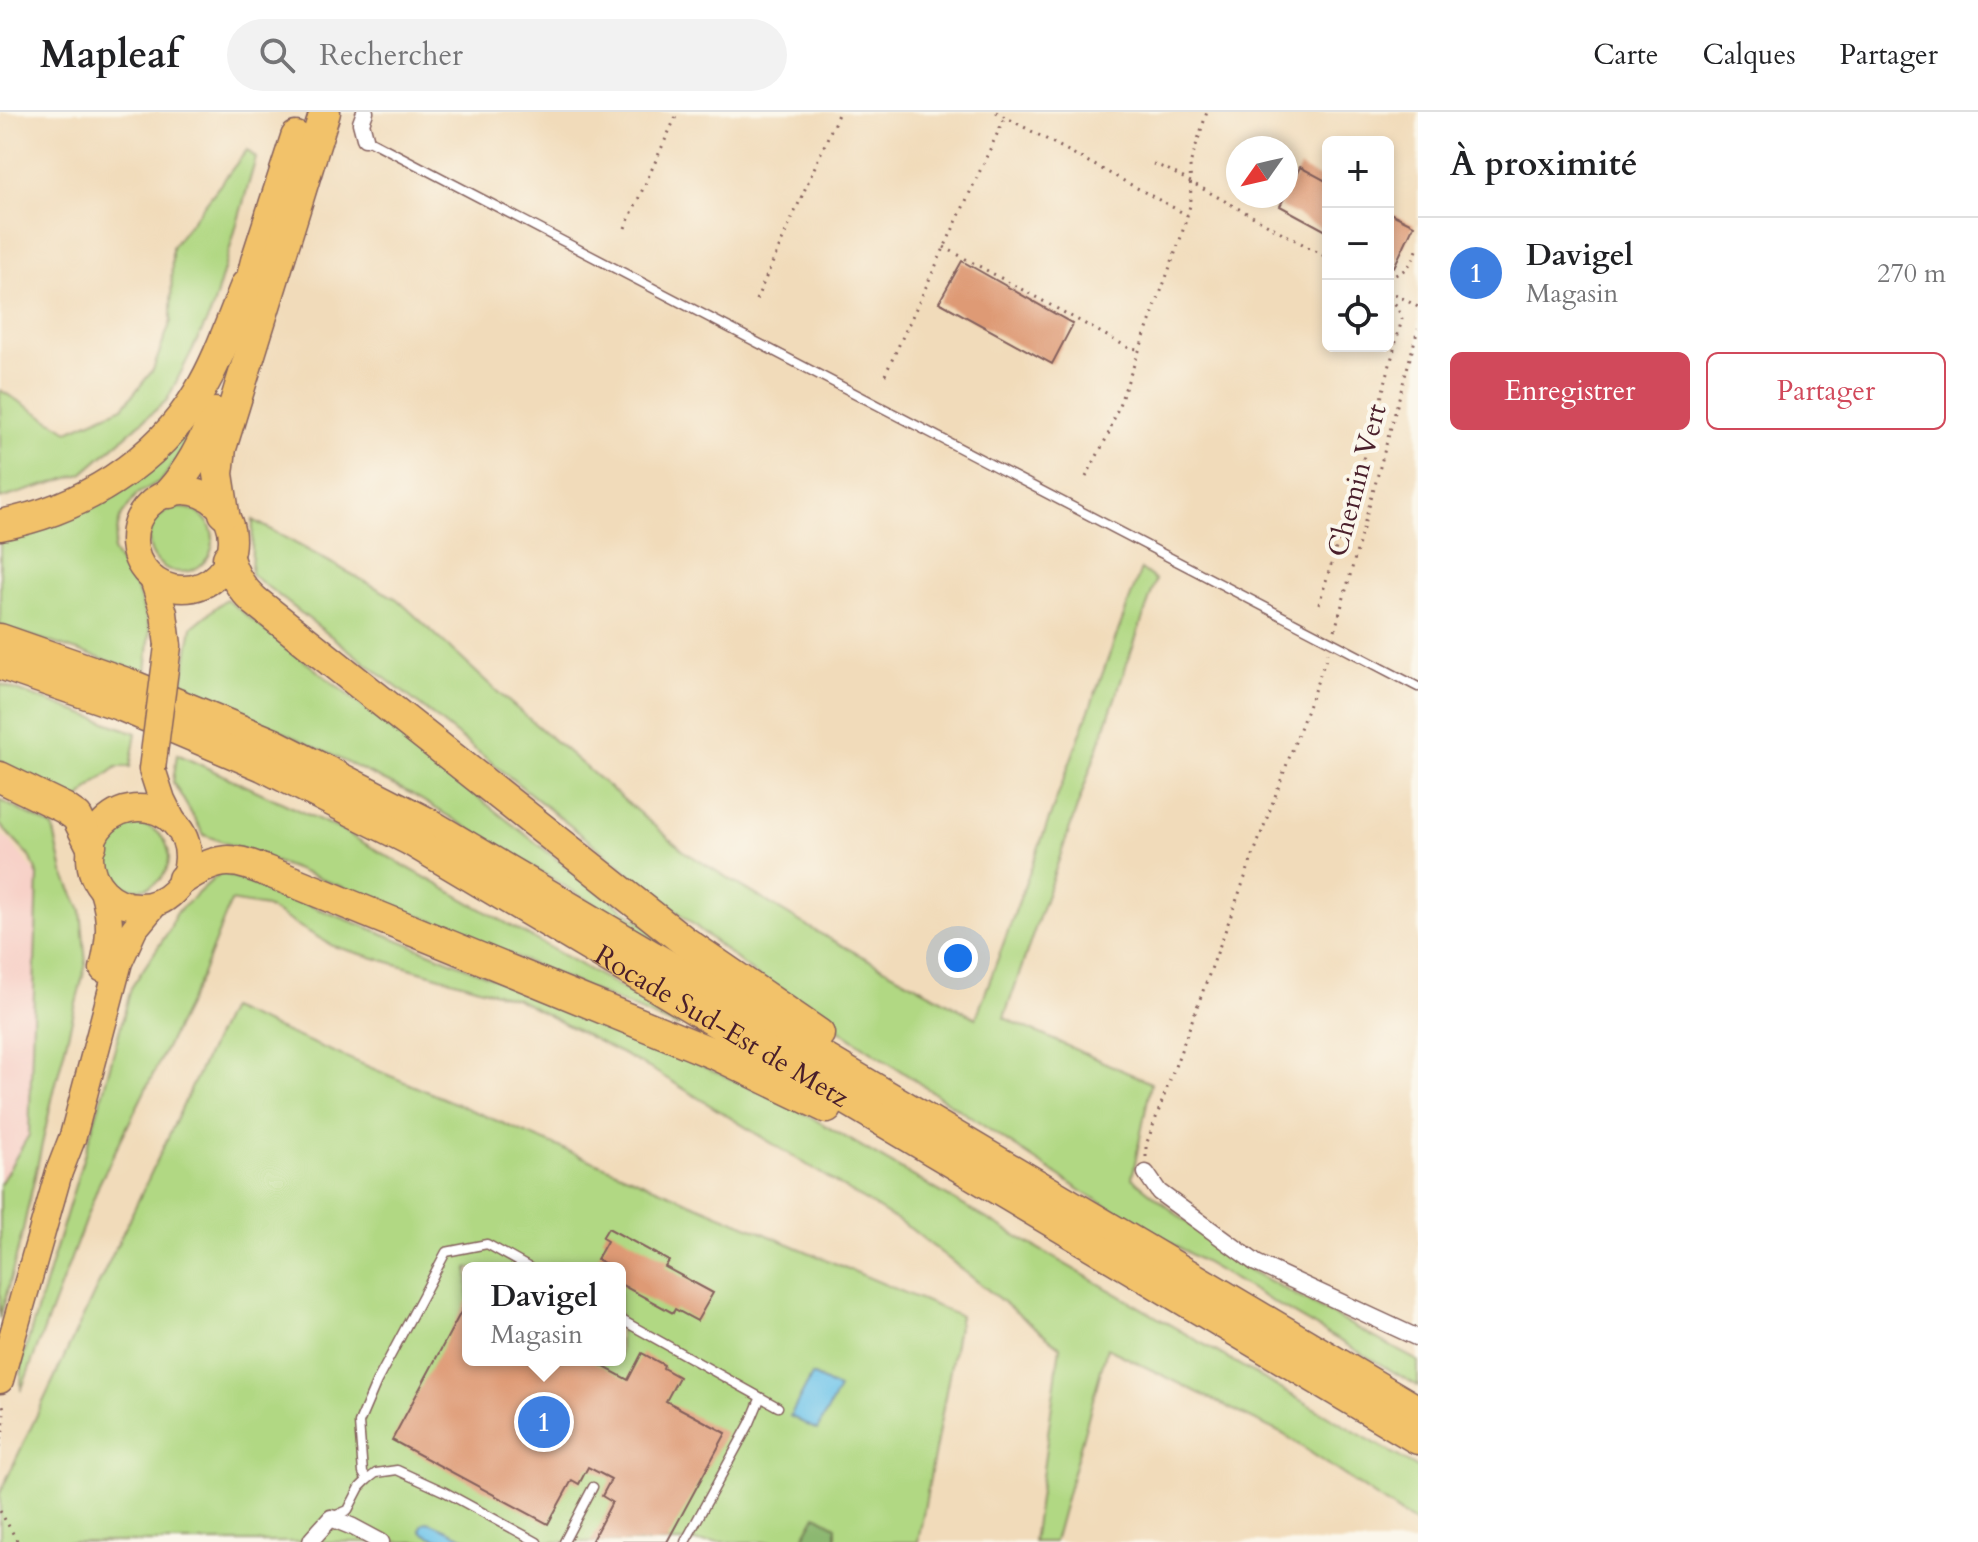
<!DOCTYPE html>
<html lang="fr">
<meta charset="utf-8">
<style>
body{margin:0;font-family:Cardo,serif;background:#f2f2f2;color:#202124}
.controls{position:absolute;right:24px;top:24px;display:grid;overflow:hidden;border-radius:12px;box-shadow:0 4px 12px #0003}
.controls button{width:72px;height:72px;display:grid;place-items:center;padding:0;border:0;border-bottom:2px solid #e0e0e0;background:#fff;color:#202124;font:40px sans-serif}
.compass{position:absolute;left:1226px;top:24px;width:72px;height:72px;border-radius:50%;background:#fff;box-shadow:0 4px 12px #0003;rotate:236deg}
.you{position:absolute;left:958px;top:846px;width:28px;height:28px;margin:-20px;border:6px solid #fff;border-radius:50%;background:#1a73e8;box-shadow:0 0 0 12px #1a73e833}
.badge{display:grid;place-items:center;width:52px;height:52px;border-radius:50%;background:#d1495b;color:#fff;font-size:26px;font-weight:700}
.pin{position:absolute;translate:-50% -50%;border:4px solid #fff;box-shadow:0 2px 8px #0006}
.popup{position:absolute;left:462px;top:1150px;width:164px;height:104px;box-sizing:border-box;display:grid;place-content:center;border-radius:12px;background:#fff;filter:drop-shadow(0 2px 6px #0005);font-size:26px;white-space:nowrap;color:#757577}
.popup b{font-size:30px;color:#202124}
.popup::after{content:'';position:absolute;left:50%;top:100%;margin-left:-16px;border:16px solid transparent;border-top-color:#fff}
.list{margin:0;padding:0;list-style:none}
h2{display:flex;justify-content:space-between;align-items:center;height:104px;margin:0;padding:0 32px;font-size:34px}
h2 small{font-size:26px;font-weight:400;color:#757577}
.list li{display:grid;grid-template-columns:52px 1fr auto;gap:24px;align-items:center;box-sizing:border-box;height:112px;padding:0 32px;border-top:2px solid #e0e0e0}
.list b{display:block;font-size:30px;white-space:nowrap}
.list p{margin:0;font-size:26px;white-space:nowrap;color:#757577}
.list em{font-size:26px;font-style:normal;color:#757577}
.actions{display:flex;gap:16px;padding:24px 32px}
.actions a{flex:1;padding:18px 0;border:2px solid #d1495b;border-radius:12px;text-align:center;font-size:28px;color:#d1495b}
.actions .main{background:#d1495b;color:#fff}
.icon{flex:none;width:44px;height:44px;fill:none;stroke:currentColor;stroke-width:2;stroke-linecap:round;stroke-linejoin:round}
.map{position:relative;flex:none;width:1418px;height:1430px;overflow:hidden}
header{display:flex;align-items:center;gap:48px;box-sizing:border-box;height:112px;padding:0 40px;background:#fff;border-bottom:2px solid #e0e0e0}
header strong{font-size:38px}
nav{display:flex;gap:44px;margin-inline-start:auto;font-size:28px}
.search{width:560px;height:72px;background:#f2f2f2;display:flex;align-items:center;gap:20px;box-sizing:border-box;padding:0 28px;border-radius:44px;color:#757577;font-size:30px}
main{display:flex}
aside{flex:1;background:#fff}
.map>svg:first-child{display:block}
.built{fill:#f7d1c8}
.green{fill:#b1d883;stroke:#7e7c57;stroke-width:2;fill-rule:evenodd}
.forest{fill:#8cb871;stroke:#6b6c4e;stroke-width:2}
.water{fill:#6dc4ea;stroke:#5c728a;stroke-width:2}
.building{fill:#de9a74}
.lines{fill:none;stroke-linecap:round;stroke-linejoin:round}
.lane-casing{stroke:#84615d;stroke-width:11}
.street-casing{stroke:#84615d;stroke-width:19}
.primary-casing{stroke:#84615d;stroke-width:29}
.highway-casing{stroke:#84615d;stroke-width:33}
.path{stroke:#84615d;stroke-width:3;stroke-dasharray:2 6;stroke-linecap:butt}
.lane{stroke:#fff;stroke-width:8}
.street{stroke:#fff;stroke-width:16}
.primary{stroke:#f2c26a;stroke-width:26}
.highway{stroke:#f2c26a;stroke-width:30}
.primary-bridge-casing{stroke:#84615d;stroke-width:29;stroke-linecap:butt}
.primary-bridge{stroke:#f2c26a;stroke-width:26}
.labels{text-anchor:middle;stroke-width:8;stroke-linejoin:round;paint-order:stroke}
.street-label{font-size:28px;fill:#4a1f2b;stroke:#fbf7ec}
</style>
<header>
<strong>Mapleaf</strong>
<div class="search"><svg class="icon" aria-label="search" viewBox="0 0 24 24"><circle cx="10" cy="10" r="6"/><path d="M15 15l6 6"/></svg>Rechercher</div>
<nav><a>Carte</a><a>Calques</a><a>Partager</a></nav>
</header>
<main>
<div class="map">
<svg width="1418" height="1430" viewBox="0 0 1418 1430">
<rect width="100%" height="100%" fill="#fbf7ec"/>
<filter id="ink" filterUnits="userSpaceOnUse"><feTurbulence type="fractalNoise" baseFrequency=".0125" numOctaves="2"/><feDisplacementMap in="SourceGraphic" scale="16" xChannelSelector="R" yChannelSelector="G"/><feConvolveMatrix kernelMatrix="1 2 1 2 8 2 1 2 1" color-interpolation-filters="sRGB"/></filter>
<filter id="wash" filterUnits="userSpaceOnUse"><feTurbulence type="fractalNoise" baseFrequency=".006" numOctaves="4" result="noise"/><feDisplacementMap in="SourceGraphic" scale="32" xChannelSelector="R" yChannelSelector="G"/><feGaussianBlur stdDeviation="1.8" result="paint"/><feColorMatrix in="noise" values="0 0 0 0 0 0 0 0 0 0 0 0 0 0 0 0 0 1.4 0 .05"/><feComposite in="paint" operator="in"/></filter>
<g filter="url(#wash)">
<rect width="100%" height="100%" fill="#f1dbba"/>
<path class="built" d="M0,722L10,729L38,764L36,1059L0,1169Z"/>
<g class="green">
<path d="M247,38L256,46L212,199L167,288L82,362L0,387V278L68,319L123,295L153,258L171,209L172,135Z"/>
<path d="M202,290L201,311L162,368L137,382L120,406L113,439L137,477L150,518L146,561L0,514V423L44,412Z"/>
<circle cx="181" cy="428" r="32"/>
<path d="M253,408L397,487L501,583L685,740L817,820L976,906L1141,457L1156,468L1004,906L1151,971L1132,1066L1240,1153L1418,1249V1274L1083,1080L755,862L426,598L251,462Z"/>
<path d="M226,487L582,767L675,835L672,839L410,681L275,616L181,577L192,515Z"/>
<path d="M0,572L136,621L130,655H117L93,673L78,688L0,655Z"/>
<path d="M177,642L337,716L680,909L677,915L433,809L204,723L173,670Z"/>
<path d="M0,688L53,715L63,760L81,798L86,852L53,983L22,1122L0,1207V1072L29,1023L38,764L31,746L0,713Z"/>
<circle cx="137" cy="745" r="32"/>
<path d="M221,760L369,816L587,904L786,991L1418,1356V1413L1283,1322L1107,1236L1054,1430H1033L1060,1235L911,1117L653,958L517,887L333,834L266,795L231,789L201,865L99,1072L21,1279L22,1249L102,984L131,876L170,817L175,802Z"/>
<path d="M229,896L960,1204L918,1430H0V1381ZM468,1156H620V1248H468Z"/>
</g>
<path class="forest" d="M816,1403L836,1414V1430H801Z"/>
<g class="water">
<path d="M812,1263L839,1277L817,1318L790,1304Z"/>
<path d="M426,1410L431,1411L475,1430C456,1430 434,1430 421,1419L422,1413Z"/>
</g>
<g id="blocks">
<g class="building">
<path d="M1300,55L1328,70V120L1280,94Z"/>
<path d="M1388,100L1414,113L1394,155L1388,152Z"/>
<path d="M962,149L1073,212L1052,252L939,190Z"/>
<path d="M608,1116L669,1149L665,1155L713,1181L697,1209L675,1197L673,1201L620,1172V1156H613L597,1147L607,1129L602,1126Z"/>
<path d="M468,1187V1248H591L628,1268L642,1241L664,1253L663,1256L679,1265L666,1289L726,1321L667,1430H591L612,1390L602,1384L611,1367L588,1355L579,1372L572,1368L548,1412L392,1328Z"/>
</g>
</g>
</g>
<g filter="url(#ink)">
<use href="#blocks" fill-opacity="0" stroke="#84615d" stroke-width="2"/>
<g class="lines">
<g class="lane-casing">
<g id="lane">
<path d="M365,26L1418,575"/>
<path d="M530,1156L487,1132L446,1140L377,1269L359,1311L363,1361L367,1368L376,1361L397,1358L445,1380L537,1430"/>
<path d="M620,1207L778,1295"/>
<path d="M334,1404L348,1398L360,1375L367,1368"/>
<path d="M564,1430L593,1375"/>
<path d="M685,1430L750,1311L760,1287"/>
</g>
</g>
<g class="street-casing">
<g id="street">
<path d="M365,0L361,11L365,26"/>
<path d="M1146,1061L1159,1080L1256,1151L1418,1226"/>
<path d="M311,1430L312,1427L331,1406L353,1415L381,1430"/>
</g>
</g>
<g class="primary-casing">
<g id="primary">
<circle cx="183" cy="428" r="49"/>
<path d="M153,467L164,501L168,534"/>
<path d="M152,657L162,688L172,708"/>
<circle cx="139" cy="745" r="49"/>
<path d="M103,779C112,808 110,828 103,857"/>
<path d="M0,1268L59,1060L73,1024L119,850L134,817L154,793"/>
</g>
</g>
<g class="highway-casing">
<g id="highway">
<path d="M245,193L256,149L296,25"/>
<path d="M169,381C191,357 204,331 215,301"/>
<path d="M224,401L218,362L221,336L325,0"/>
<path d="M0,413C80,398 157,351 199,280C219,247 231,209 246,173"/>
<path d="M228,446C234,465 241,476 255,489L684,829L819,922"/>
<path d="M0,527L129,572L272,631L426,710L1418,1299"/>
<path id="s1" d="M0,552L122,594L263,654L410,728L1418,1327"/>
<path d="M0,665L64,696L77,705L91,733"/>
<path d="M183,767C227,738 239,749 284,766L717,943L827,996"/>
</g>
</g>
<g class="path">
<path d="M996,0L1187,103"/>
<path d="M1153,52L1167,57L1328,146"/>
<path d="M625,116L678,0"/>
<path d="M944,135L1129,236L1139,237"/>
<path d="M1388,166C1406,159 1412,154 1418,135"/>
<path d="M1388,178L1418,195"/>
<path d="M756,188L839,0"/>
<path d="M885,263L1005,5"/>
<path d="M1086,365L1108,323L1181,125L1191,90L1190,52L1207,0"/>
<path d="M1319,492L1378,298L1402,207L1397,194L1388,185"/>
<path d="M1335,518L1418,217"/>
<path d="M1146,1045V1033L1328,541"/>
<path d="M0,1335C3,1320 6,1303 2,1288"/>
<path d="M0,1399L18,1430"/>
</g>
<use href="#lane" class="lane"/>
<use href="#street" class="street"/>
<use href="#primary" class="primary"/>
<use href="#highway" class="highway"/>
<g class="primary-bridge-casing">
<path id="primary-bridge" d="M152,657L168,534"/>
</g>
<use href="#primary-bridge" class="primary-bridge"/>
</g>
</g>
<g class="labels">
<g class="street-label">
<text transform="translate(1356 368) rotate(-75)" y="10">Chemin Vert</text>
<text dy="10" stroke="none"><textPath href="#s1" startOffset="810">Rocade Sud-Est de Metz</textPath></text>
</g>
</g>
</svg>
<div class="controls">
<button>+</button>
<button>−</button>
<button><svg class="icon" aria-label="locate" viewBox="0 0 24 24"><circle cx="12" cy="12" r="6"/><path d="M12 2v4M12 18v4M2 12h4M18 12h4"/></svg></button>
</div>
<svg class="compass" viewBox="-18 -18 36 36"><path d="M0-13l5 13h-10z" fill="#e53935"/><path d="M0 13l5-13h-10z" fill="#757577"/></svg>
<div class="you"></div>
<div class="pin badge" style="left:544px;top:1310px;background:#3f7fe0">1</div>
<div class="popup"><b>Davigel</b>Magasin</div>
</div>
<aside>
<h2>À proximité<small></small></h2>
<ul class="list">
<li><span class="badge" style="background:#3f7fe0">1</span><div><b>Davigel</b><p>Magasin</p></div><em>270 m</em></li>
</ul>
<div class="actions"><a class="main">Enregistrer</a><a>Partager</a></div>
</aside>
</main>
